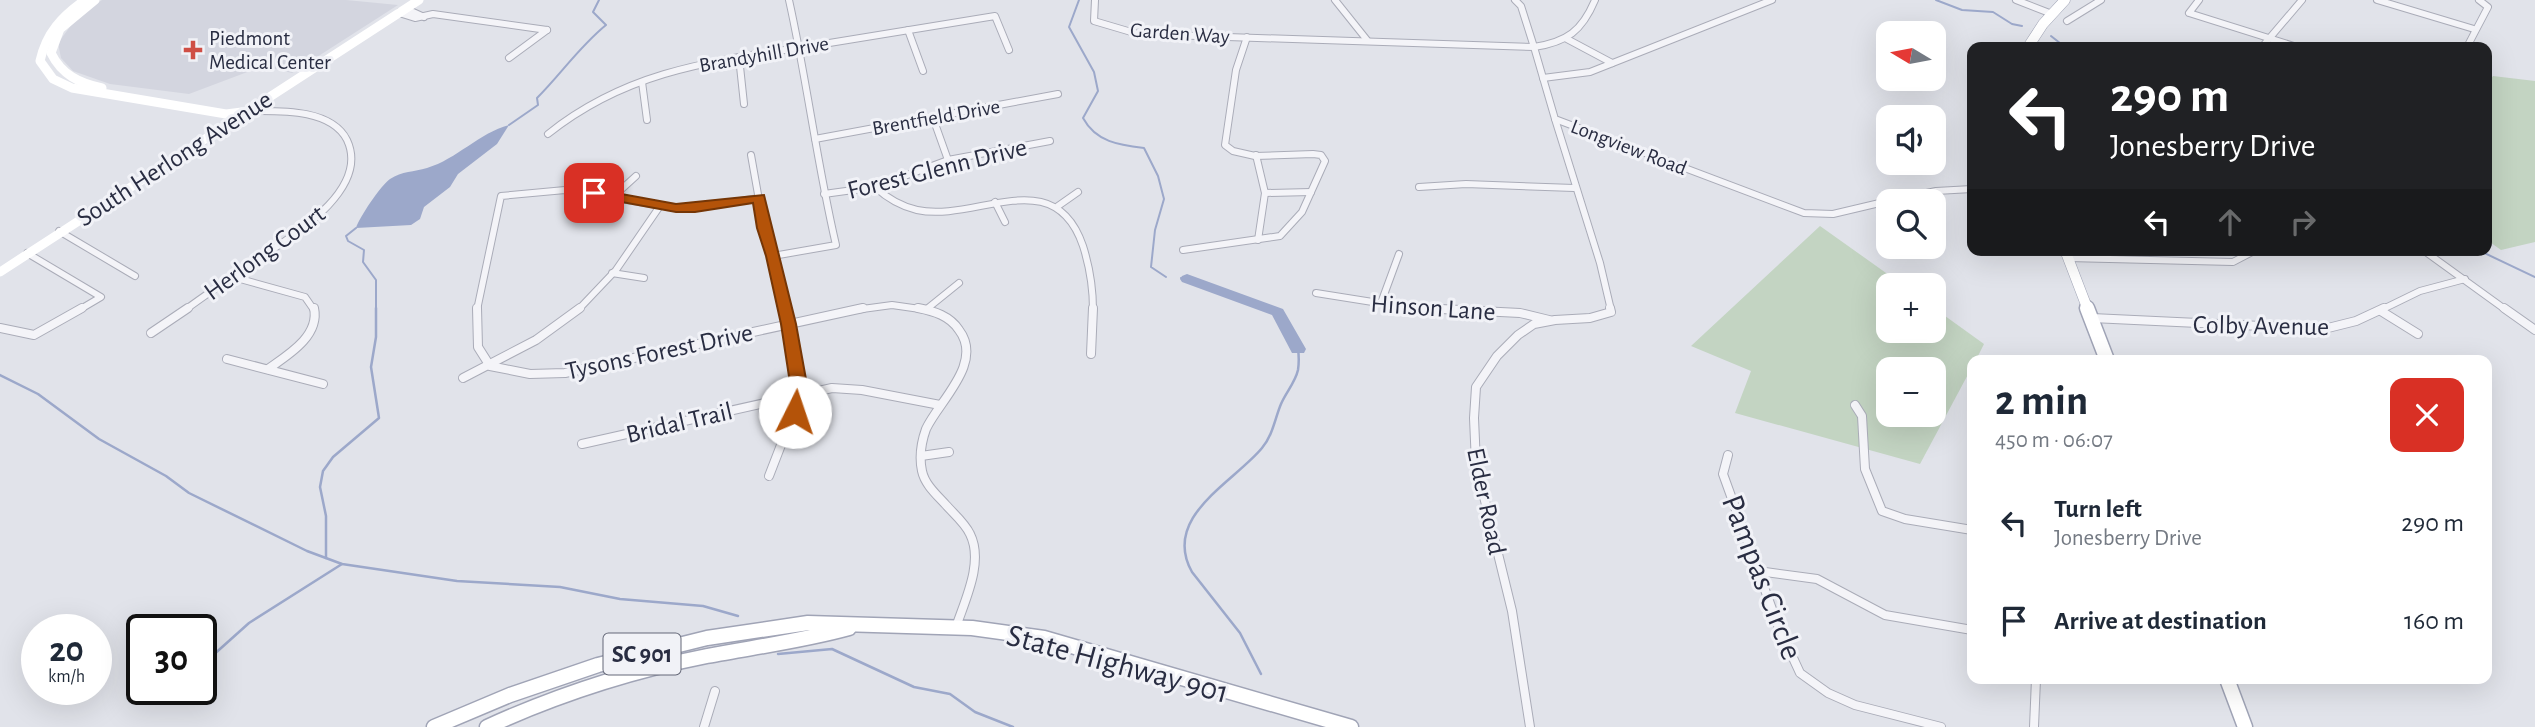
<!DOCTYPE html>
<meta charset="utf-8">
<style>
body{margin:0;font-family:"Alegreya Sans",sans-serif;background:#f6f6f7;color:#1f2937;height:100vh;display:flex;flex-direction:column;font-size:26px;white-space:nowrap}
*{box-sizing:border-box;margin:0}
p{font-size:23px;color:#747a83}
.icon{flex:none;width:38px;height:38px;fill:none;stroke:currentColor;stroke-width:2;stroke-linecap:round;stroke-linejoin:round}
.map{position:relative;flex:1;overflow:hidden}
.side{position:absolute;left:1967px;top:355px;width:525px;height:329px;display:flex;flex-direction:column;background:#fff;border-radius:14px;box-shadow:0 7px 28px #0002}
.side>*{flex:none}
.hud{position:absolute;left:1967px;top:42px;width:525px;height:214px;border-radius:14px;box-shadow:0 7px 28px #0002;background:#202124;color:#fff;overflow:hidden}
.needle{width:46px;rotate:280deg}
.tools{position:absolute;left:1876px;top:21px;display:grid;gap:14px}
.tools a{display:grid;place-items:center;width:70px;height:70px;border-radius:14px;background:#fff;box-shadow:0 7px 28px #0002;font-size:35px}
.speed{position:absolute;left:21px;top:614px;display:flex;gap:14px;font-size:35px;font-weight:700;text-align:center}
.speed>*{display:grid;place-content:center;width:91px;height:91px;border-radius:50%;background:#fff;box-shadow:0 7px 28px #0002;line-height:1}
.speed small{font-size:18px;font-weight:400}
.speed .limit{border:4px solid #111;border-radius:10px;background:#fff;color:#111}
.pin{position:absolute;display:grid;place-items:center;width:60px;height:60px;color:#fff;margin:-30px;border-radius:14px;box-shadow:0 4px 10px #0006}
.me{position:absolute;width:77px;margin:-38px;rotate:4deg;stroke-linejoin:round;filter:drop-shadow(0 0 5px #0008)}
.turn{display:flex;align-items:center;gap:24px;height:147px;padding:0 28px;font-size:32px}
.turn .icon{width:91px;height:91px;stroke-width:2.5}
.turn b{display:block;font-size:49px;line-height:60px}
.lanes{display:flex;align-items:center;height:66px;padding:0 28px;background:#0003;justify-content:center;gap:35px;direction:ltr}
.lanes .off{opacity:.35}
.round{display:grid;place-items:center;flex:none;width:74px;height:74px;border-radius:14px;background:#f6f6f7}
.headline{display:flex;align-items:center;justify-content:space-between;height:119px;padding:0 28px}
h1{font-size:42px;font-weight:700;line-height:52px}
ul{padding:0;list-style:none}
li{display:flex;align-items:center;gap:21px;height:98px;padding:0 28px}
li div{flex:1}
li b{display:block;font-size:26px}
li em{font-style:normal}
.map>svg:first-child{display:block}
.built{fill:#d3d5df}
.green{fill:#c3d4c2;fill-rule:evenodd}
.water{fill:#9ca8ca}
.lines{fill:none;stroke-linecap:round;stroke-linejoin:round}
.stream-far1{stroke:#9ca8ca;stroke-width:2}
.stream{stroke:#9ca8ca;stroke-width:2.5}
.river{fill:#9ca8ca;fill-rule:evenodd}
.street-far1-casing{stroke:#aaacb8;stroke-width:8}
.street-casing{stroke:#aaacb8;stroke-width:10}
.primary-far1-casing{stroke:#a0a4b6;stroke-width:11}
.primary-casing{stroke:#a0a4b6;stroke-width:17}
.street-far1{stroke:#f4f4f8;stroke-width:6}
.street{stroke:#f4f4f8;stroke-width:8}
.secondary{stroke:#fff;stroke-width:9}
.primary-far1{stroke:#fff;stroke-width:10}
.primary{stroke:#fff;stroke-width:14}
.route{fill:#b45309;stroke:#753606;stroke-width:2}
.poi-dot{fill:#cf4e45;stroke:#f1f2f7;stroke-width:2.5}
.labels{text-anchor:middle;stroke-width:6;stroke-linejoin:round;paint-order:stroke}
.far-street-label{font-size:21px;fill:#292d42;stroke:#f1f2f7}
.far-poi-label{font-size:21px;fill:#292d42;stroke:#f1f2f7;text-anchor:start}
.shield{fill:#f1f2f7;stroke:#656878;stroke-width:2}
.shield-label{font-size:24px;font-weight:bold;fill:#292d42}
.street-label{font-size:26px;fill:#292d42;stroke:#f1f2f7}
.near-street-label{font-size:32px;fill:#292d42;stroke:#f1f2f7}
</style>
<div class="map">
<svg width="2535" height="727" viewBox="0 0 2535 727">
<rect width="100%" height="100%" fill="#e1e3ea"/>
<!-- built -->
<polygon class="built" points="102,0 346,0 398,5 292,73 263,66 189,94 110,84 73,71 61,58 58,43 78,16"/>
<!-- green -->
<g class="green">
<polygon points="2493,76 2535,81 2535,242 2501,250 2487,240 2487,84"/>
<path d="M 1820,226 L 1903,285 L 1888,285 L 1888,331 L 1934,331 L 1934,308 L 1984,344 L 1976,360 L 1972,360 L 1972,367 L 1920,464 L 1735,413 L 1751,371 L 1691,346 ZM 1888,369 L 1934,369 L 1934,415 L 1888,415 Z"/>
</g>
<!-- water -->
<path class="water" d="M 509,125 L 497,144 L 458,174 L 450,187 L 424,207 L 420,219 L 411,225 L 356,228 C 359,218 381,185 390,179 C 402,171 414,172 427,168 C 457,159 479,133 509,125 Z"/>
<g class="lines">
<!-- stream-far1 -->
<g class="stream-far1">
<path d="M 1079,0 L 1069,27 L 1094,72 L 1098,91 L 1083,118 C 1096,142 1119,145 1144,148 L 1158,176 L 1164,199 L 1155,230 L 1151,267 L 1166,277"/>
<polyline points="1936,0 1962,10 1993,12 2012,24 2022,26"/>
<polyline points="2051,36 2065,47"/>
<path d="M 509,125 L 538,105 L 537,98 C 561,74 579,47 606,25 L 593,12 L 599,0"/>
<polyline points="356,228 346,236 348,241 364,250 363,262 376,280 376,310"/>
<polyline points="2478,250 2535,277"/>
<polyline points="1181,278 1187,279"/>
</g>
<!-- stream -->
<g class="stream">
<polyline points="0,375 38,394 99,439 166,476 189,493 307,551 342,564 457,581 560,587 620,599 703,606 738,616"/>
<polyline points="326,558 326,516 320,487 323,471 333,457 379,418 371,367 376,337 376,308"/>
<polyline points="778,654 832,649 914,687 950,694 975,712 1013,727"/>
<polyline points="201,666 249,623 342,564"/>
<path d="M 1261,674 L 1240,633 L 1192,572 C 1161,517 1234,482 1262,448 C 1273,435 1275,418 1281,404 C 1286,392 1295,383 1298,370 C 1299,363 1299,356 1298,349"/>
<polyline points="177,696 182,690"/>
</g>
<!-- river -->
<polygon class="river" points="1187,274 1283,309 1306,349 1304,353 1292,353 1272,315 1182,282 1180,279 1182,276"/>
<defs>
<g id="street-far1">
<polyline points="1095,0 1094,21 1138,34 1534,47 1555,119 1804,213 1833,214 1888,201"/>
<polyline points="1335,0 1367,40"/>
<path d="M 1515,0 L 1521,6 L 1534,47 C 1567,42 1582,31 1595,0"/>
<polyline points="2016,0 2052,14"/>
<polyline points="2199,0 2189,13 2297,47"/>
<polyline points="2377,0 2474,29"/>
<polyline points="400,12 413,12 424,17"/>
<polyline points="399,13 415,18 433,14 547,30"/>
<polyline points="2067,21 2101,0"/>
<polyline points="908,30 923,71"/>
<polyline points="1567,39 1612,63"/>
<polyline points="2262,47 2302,0"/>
<polyline points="2467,47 2488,7 2479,0"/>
<polyline points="739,57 744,104"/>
<polyline points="509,58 547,30"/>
<polyline points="1543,78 1590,72 1772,0"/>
<polyline points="642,82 647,120"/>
<polyline points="933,118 948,160"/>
<polyline points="1555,119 1600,263 1611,310"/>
<path d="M 548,134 C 628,70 713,61 811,46 C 873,36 934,26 995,16 L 1009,50"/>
<polyline points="815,139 1058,94"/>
<polyline points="751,155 764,228 786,310"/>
<polyline points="1256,155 1265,193 1258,240"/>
<path d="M 875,187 C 888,199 900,206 917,210 C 976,223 1054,161 1083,246 C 1090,268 1093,287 1093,310"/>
<polyline points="1419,187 1466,184 1574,188"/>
<polyline points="1265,193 1311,192"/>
<polyline points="824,194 875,187 948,160 1050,141"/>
<polyline points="614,196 636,176"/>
<polyline points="1889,201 1936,191 1972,189"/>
<polyline points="995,202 1005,222"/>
<polyline points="1058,206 1078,192"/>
<polyline points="59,231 135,276"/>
<polyline points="1183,250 1280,236 1302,212 1325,161 1321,155 1313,154 1255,156 1233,151 1225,145 1236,70 1247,37"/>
<polyline points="2423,250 2506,310"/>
<polyline points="27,253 101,297 79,310"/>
<path d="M 773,256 L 836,245 C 817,164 807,81 789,0"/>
<polyline points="2068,258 2233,262 2256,250"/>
<polyline points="612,273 644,278"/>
<polyline points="233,277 305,297 314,310"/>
<polyline points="1316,293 1404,307 1454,310"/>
<polyline points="1381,303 1399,254"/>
<polyline points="928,308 959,283"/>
<path d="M 185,310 C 208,293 232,277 255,261 C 289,238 371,191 347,140 C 331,108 278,111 249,111"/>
<polyline points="477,310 501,196 565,190 676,208 695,208 759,198"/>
<polyline points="578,310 616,270 660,206"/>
<polyline points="855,310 892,305 927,310"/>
<polyline points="2381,310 2420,291 2465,279"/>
</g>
<g id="street">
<polyline points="477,308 478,347 490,366 530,374 565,373 863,308"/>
<path d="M 918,308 C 934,311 950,316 959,330 C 984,363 939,401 926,429 C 921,443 919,457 922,471 C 925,485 937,495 946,505 C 954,514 965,523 970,534 C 984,562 965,600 956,627"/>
<polyline points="1421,308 1520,313 1549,320"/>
<polyline points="2504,308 2535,330"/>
<polyline points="2381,311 2418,334"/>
<polyline points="2092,318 2324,329 2356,321 2384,308"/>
<polyline points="0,328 34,335 82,308"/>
<polyline points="151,333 188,308"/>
<polyline points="1091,354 1093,308"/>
<polyline points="227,359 323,384"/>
<path d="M 268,369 C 288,355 320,336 314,308"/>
<polyline points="463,378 536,340 580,308"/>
<polyline points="1855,405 1862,416 1865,469 1882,511 1905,519 1972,530"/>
<polyline points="582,444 832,388 862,390 940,405"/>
<polyline points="1728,455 1723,474 1777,623 1800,673 1828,693 1855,705 1941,727"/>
<polyline points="921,456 949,452"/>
<polyline points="769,476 800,396 785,308"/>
<polyline points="1758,571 1817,579 1885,615 1972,630"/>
<polyline points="704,727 715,691"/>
<polyline points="1530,727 1512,611 1476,464 1474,418 1476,387 1497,356 1518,335 1534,324 1555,320 1590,318 1611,312 1610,308"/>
<polyline points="2034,727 2036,679"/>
</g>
<g id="primary-far1">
<polyline points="2028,47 2043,24 2065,0"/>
<polyline points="2065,250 2088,310"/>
</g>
<g id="primary">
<polyline points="2087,308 2107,360"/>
<polyline points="2227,679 2245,727"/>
<polyline points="434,727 510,695 598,665 707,638 808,623 972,628 1044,638 1351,727"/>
<path d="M 487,727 C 557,695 631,671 707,656 C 754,647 802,641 849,628"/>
</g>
</defs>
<!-- street-far1 casing -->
<use href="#street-far1" class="street-far1-casing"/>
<!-- street casing -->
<use href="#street" class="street-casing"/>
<!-- primary-far1 casing -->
<use href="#primary-far1" class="primary-far1-casing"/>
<!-- primary casing -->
<use href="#primary" class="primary-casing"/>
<!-- street-far1 -->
<use href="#street-far1" class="street-far1"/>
<!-- street -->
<use href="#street" class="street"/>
<!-- secondary -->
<g class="secondary">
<path d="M 85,0 C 62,16 46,33 40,61 L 53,79 L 72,88 L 226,114 L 242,112"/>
<path d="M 95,0 L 60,29 L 51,53 C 62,75 79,83 102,88"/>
<polyline points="0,272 419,0"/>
</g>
<!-- primary-far1 -->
<use href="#primary-far1" class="primary-far1"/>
<!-- primary -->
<use href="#primary" class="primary"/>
</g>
<!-- route -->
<polygon class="route" points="594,189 676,204 764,195 796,324 809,396 801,416 795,417 787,412 792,396 781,324 766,256 757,228 753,203 695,212 676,212 589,196 589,190"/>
<!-- markers -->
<path class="poi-dot" d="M189.5 39.5h7v7h7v7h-7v7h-7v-7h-7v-7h7z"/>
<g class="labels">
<!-- far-street labels -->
<g class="far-street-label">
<text transform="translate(1180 33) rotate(4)" y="7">Garden Way</text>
<text transform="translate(764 54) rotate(-10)" y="7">Brandyhill Drive</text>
<text transform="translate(936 117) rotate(-10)" y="7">Brentfield Drive</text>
<text transform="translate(1629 147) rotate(21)" y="7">Longview Road</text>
</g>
<!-- far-poi labels -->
<g class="far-poi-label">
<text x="209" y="45">Piedmont<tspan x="209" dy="24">Medical Center</tspan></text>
</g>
<!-- shield labels -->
<rect class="shield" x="603.5" y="633.5" width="77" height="41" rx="5"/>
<g class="shield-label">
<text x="642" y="662">SC 901</text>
</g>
<!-- street labels -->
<g class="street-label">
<text transform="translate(174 158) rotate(-33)" y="9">South Herlong Avenue</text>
<text transform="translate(937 168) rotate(-14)" y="9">Forest Glenn Drive</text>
<text transform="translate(264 252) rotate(-36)" y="9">Herlong Court</text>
<text transform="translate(1433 307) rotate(4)" y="9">Hinson Lane</text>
<text transform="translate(2261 325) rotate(1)" y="9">Colby Avenue</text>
<text transform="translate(659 351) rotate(-12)" y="9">Tysons Forest Drive</text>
<text transform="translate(679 422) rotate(-13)" y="9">Bridal Trail</text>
<text transform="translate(1487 501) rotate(78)" y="9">Elder Road</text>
</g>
<!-- near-street labels -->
<g class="near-street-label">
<text transform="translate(1763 577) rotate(69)" y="11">Pampas Circle</text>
<text transform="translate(1118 663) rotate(15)" y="11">State Highway 901</text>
</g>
</g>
</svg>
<div class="tools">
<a><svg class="needle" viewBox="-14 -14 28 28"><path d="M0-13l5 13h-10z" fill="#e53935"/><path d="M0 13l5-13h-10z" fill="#747a83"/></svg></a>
<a><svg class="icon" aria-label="sound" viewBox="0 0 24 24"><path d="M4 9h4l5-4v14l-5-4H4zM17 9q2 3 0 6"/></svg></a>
<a><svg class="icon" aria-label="search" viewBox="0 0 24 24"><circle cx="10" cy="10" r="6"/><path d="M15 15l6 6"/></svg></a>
<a>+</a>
<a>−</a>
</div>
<div class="speed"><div>20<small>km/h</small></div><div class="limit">30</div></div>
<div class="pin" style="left:594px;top:193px;background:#d93025"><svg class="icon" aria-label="arrive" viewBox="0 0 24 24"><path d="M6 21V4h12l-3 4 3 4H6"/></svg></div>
<svg class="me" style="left:795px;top:412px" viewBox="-20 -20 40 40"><circle r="19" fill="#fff"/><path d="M0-13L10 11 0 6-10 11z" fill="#b45309"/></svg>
<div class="hud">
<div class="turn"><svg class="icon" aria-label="left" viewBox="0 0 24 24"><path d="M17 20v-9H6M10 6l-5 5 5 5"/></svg><div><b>290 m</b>Jonesberry Drive</div></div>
<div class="lanes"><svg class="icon" aria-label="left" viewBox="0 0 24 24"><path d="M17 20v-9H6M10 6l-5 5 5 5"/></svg><svg class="icon off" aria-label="ahead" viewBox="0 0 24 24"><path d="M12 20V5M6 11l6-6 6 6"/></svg><svg class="icon off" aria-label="right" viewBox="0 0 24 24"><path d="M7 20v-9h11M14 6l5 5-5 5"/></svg></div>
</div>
<section class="side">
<div class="headline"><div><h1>2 min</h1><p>450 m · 06:07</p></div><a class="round" style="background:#d93025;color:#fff"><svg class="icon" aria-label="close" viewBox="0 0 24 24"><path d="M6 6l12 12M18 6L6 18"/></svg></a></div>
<ul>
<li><svg class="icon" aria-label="left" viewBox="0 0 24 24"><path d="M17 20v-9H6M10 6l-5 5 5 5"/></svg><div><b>Turn left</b><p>Jonesberry Drive</p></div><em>290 m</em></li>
<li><svg class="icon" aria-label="arrive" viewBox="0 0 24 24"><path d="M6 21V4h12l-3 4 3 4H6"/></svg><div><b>Arrive at destination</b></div><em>160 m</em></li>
</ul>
</section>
</div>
